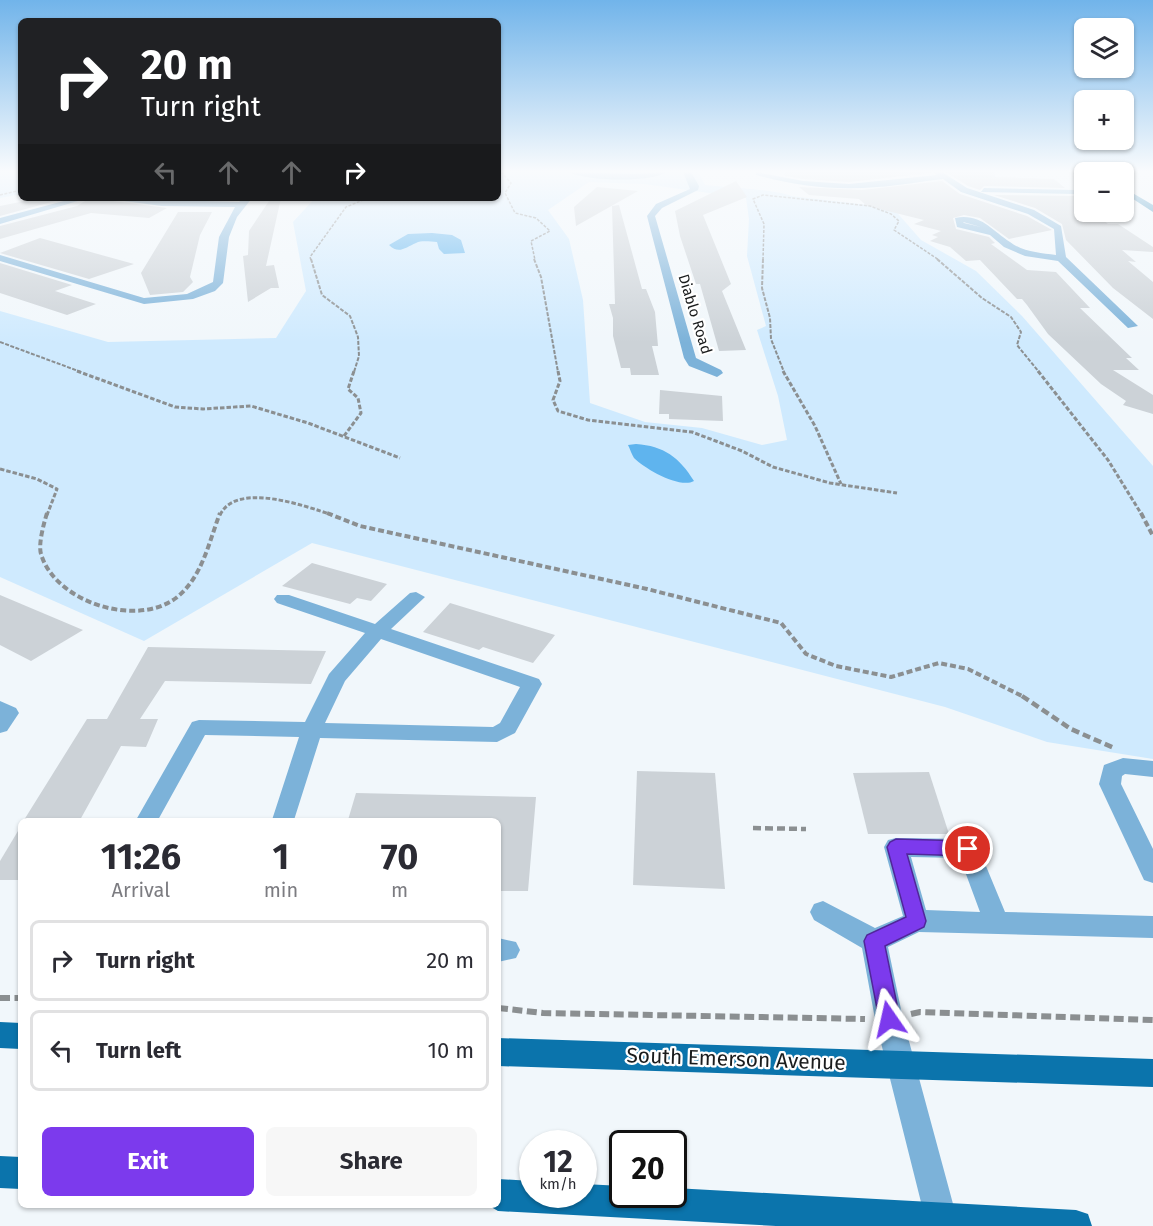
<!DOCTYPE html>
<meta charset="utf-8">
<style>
body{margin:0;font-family:"Fira Sans",sans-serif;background:#f7f7f7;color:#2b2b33;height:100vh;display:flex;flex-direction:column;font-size:22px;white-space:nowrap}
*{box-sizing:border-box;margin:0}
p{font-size:20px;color:#7c7c81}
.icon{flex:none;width:33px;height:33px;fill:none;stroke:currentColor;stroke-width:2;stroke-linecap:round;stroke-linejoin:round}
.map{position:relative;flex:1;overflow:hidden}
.details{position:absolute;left:18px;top:818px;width:483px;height:390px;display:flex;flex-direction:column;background:#fff;border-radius:9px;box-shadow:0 2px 4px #0004}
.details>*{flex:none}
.banner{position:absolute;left:18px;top:18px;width:483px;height:183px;border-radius:9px;box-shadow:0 2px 4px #0004;background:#202124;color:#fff;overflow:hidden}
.buttons{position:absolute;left:1074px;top:18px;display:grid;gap:12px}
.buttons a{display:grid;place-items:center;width:60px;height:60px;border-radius:9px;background:#fff;box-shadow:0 2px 4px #0004;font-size:30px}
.speed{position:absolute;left:519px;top:1130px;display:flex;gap:12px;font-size:30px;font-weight:700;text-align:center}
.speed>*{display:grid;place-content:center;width:78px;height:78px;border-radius:50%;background:#fff;box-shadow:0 2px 4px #0004;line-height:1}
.speed small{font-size:15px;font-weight:400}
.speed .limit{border:3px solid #111;border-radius:9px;background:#fff;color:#111}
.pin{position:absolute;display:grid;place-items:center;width:51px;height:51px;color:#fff;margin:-26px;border:3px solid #fff;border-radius:50%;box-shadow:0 2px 6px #0007}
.me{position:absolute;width:66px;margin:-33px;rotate:349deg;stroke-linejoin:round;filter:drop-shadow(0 0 4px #0008)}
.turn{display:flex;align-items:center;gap:21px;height:126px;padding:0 24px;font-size:27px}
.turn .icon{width:78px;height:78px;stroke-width:2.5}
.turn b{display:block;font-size:42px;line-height:51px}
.lanes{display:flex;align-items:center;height:57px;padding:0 24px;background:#0003;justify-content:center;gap:30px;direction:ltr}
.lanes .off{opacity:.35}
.eta{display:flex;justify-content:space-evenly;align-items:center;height:102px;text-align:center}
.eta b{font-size:36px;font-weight:700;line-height:42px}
.action{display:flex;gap:12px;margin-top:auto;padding:12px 24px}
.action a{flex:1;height:69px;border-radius:9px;background:#7c3aed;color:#fff;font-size:24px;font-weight:700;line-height:69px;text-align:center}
.action a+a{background:#f7f7f7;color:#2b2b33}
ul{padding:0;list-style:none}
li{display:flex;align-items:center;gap:18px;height:81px;margin:0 12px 9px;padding:0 12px;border:3px solid #e1e1e2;border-radius:9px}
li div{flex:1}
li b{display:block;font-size:22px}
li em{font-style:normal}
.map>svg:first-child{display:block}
.green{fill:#cfeafe;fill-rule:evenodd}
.water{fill:#5fb4ee}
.building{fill:#ccd2d7}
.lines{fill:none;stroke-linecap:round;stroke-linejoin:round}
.path-far5{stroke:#8b8f91;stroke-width:1.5;stroke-dasharray:3 1.5;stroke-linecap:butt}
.path-far4{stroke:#8b8f91;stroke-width:2;stroke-dasharray:4 1.5;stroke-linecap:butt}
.path-far3{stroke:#8b8f91;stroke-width:3;stroke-dasharray:4.5 2;stroke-linecap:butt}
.path-far2{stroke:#8b8f91;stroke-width:4;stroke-dasharray:6 3;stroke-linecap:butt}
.path-far1{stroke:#8b8f91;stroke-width:4.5;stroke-dasharray:8 4;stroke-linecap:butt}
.path{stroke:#8b8f91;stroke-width:6;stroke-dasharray:10 4.5;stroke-linecap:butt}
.minor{fill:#7cb2d9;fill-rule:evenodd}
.major{fill:#0b74ac;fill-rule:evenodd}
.route{fill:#7c3aed;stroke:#51269a;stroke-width:1.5}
.labels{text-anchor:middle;stroke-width:4.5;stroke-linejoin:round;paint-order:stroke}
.far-street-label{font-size:15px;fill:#1a1c1d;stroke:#fff}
.near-street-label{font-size:21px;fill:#1a1c1d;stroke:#fff}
</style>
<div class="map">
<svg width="1153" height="1226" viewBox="0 0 1153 1226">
<rect width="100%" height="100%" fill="#f1f7fb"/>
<!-- green -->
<g class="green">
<polygon points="0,172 21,172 21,194 0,198"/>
<path d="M 498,172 L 698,172 L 705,185 C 721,187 783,190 791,196 L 893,208 L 921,240 L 976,271 L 1022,316 L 1153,466 L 1153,759 L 1047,742 L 945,707 L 312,543 L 144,641 L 0,577 L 0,311 L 108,342 L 276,338 L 306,291 L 293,222 L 315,198 L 498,198 ZM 589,182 L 644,184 L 746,198 L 749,219 L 747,256 L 766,326 L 757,330 L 778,396 L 787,440 L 762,445 L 702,428 L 645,422 L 590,403 L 583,300 L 569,239 L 548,210 Z"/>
</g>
<!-- water -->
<g class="water">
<path d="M 432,233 L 452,235 L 461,240 L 465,253 L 444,254 L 439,249 L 437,242 C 431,242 422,240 416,243 C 406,247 399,255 389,245 L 408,234 Z"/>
<path d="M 636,444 C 664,446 679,457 694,481 C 680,489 645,469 634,458 C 632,455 630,449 628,445 Z"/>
</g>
<!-- building -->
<g class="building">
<polygon points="787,172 931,172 931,173 849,182 803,179 786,176 784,173"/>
<polygon points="946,172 994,172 995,177 1054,179 1065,188 984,186 980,190 968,186"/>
<polygon points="736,181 747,197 703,215 731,284 722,291 746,350 719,351 700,284 696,284 680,236 675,211"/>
<polygon points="942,181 960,194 1027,216 1052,230 1009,239 980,218 964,215 953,218 956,229 989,237 995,243 991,244 1027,270 1056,272 1090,308 1080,308 1132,358 1126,358 1139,370 1113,370 1153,395 1153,414 1123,405 1126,401 1101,384 1048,334 1027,305 1022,299 1017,299 980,260 966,261 950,247 930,241 938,237 932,235 941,231 914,224 924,220 867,206 859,199 809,195 799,187 862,190"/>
<polygon points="597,187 638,191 576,226 574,207"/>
<polygon points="994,195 1075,196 1084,204 1084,212 1094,212 1108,224 1118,224 1153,247 1153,252 1122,250 1136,262 1128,261 1153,282 1153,319 1113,288 1066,240 1062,224 1035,208"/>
<polygon points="40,198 55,201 0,216 0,206"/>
<polygon points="90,198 167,208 149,218 91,213 0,239 0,226 77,206"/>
<polygon points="271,198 281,198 266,266 274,265 279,288 271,288 248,302 243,256 248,255 249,231"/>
<polygon points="619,205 642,289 646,289 655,312 658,346 652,346 659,375 631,375 630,368 621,368 613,336 613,318 609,304 615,304 612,206"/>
<polygon points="178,212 212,212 200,235 190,277 193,282 183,292 150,295 141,273"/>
<polygon points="40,238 134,264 89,279 0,253"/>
<polygon points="0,263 72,285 55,291 96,304 67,315 0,293"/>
<polygon points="660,390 722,396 723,421 669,419 669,414 659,414"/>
<polygon points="312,563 387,584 371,601 357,598 350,604 282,586"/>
<polygon points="0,595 83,630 31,661 0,645"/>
<polygon points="450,603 555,635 533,663 483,647 479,650 423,632"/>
<polygon points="148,647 326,651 311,684 165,681 140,719 158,719 146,747 121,746 80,820 24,820 87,719 107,719"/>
<polygon points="637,771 715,773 725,889 633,885"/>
<polygon points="929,772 949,834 868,834 853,773"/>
<polygon points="356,793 536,797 528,891 498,891 498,820 348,820"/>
<polygon points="21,826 21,880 0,880 0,861"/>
</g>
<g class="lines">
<!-- path-far5 -->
<g class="path-far5">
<polyline points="501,172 511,183 505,193 515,213 536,218 550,231 531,241 535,260"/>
<polyline points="1072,172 1084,179"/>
<polyline points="0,195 21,190"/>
<polyline points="311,260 310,257 346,207 368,198"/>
<polyline points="763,260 764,224 753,199 763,195 870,206 891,214 899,221 894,230 939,260"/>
</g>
<!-- path-far4 -->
<g class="path-far4">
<polyline points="311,259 322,295 350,316 358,337 359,356 354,372"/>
<polyline points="534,259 541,277 558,372"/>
<polyline points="763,259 762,288 770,318 771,339 784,372"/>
<polyline points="937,259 982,298 1011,317 1021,332 1017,345 1039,372"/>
<polyline points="0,342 81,372"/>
</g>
<!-- path-far3 -->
<g class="path-far3">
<polyline points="77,371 175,407 203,409 251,406 308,423 400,458"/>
<polyline points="558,371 560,381 553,400 558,411 588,420 692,432 742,451 773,467 830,483 897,493"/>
<polyline points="783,371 815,426 841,484"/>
<polyline points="1038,371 1108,460 1142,515"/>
<polyline points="344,436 361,413 358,398 348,389 354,371"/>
<polyline points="0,469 37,479 57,489 47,515"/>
<path d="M 220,515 C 236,481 306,506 332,515"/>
</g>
<!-- path-far2 -->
<g class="path-far2">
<path d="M 47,513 C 44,523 38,544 41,554 C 55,602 136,628 176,598 C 202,578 209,542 220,513"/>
<polyline points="327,513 360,526 647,589 781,623 806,654 836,666 891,677 939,663 968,669 1024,697"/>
<polyline points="1141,513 1153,536"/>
</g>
<!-- path-far1 -->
<g class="path-far1">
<polyline points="1022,696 1071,729 1114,748"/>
<polyline points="753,828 806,829"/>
</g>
<!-- path -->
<g class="path">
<polyline points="0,998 21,998"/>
<polyline points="498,1008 543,1013 865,1019"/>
<polyline points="911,1014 920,1012 1153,1020"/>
</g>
<!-- minor -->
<g class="minor">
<path d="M 569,172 L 634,174 L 666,172 C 652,183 584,181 569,172 Z"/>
<polygon points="683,172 691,172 699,186 698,190 662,208 655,216 696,358 721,370 723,373 717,377 689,366 684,358 647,216 656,204 690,189"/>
<path d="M 756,172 L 803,181 L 849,184 L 937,175 L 933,172 L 942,172 L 967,188 L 1034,210 L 1061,226 L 1066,257 L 1138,326 L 1128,328 L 1058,261 L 1025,256 L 1004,247 L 990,235 L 957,227 L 955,218 C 981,213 991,230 1010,242 C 1023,252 1040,253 1056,255 L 1054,229 L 1028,214 L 961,192 L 943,179 C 921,181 899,186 877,187 C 836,191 796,186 756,175 ZM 963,222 L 981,227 L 964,223 Z"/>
<polygon points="984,188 1075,190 1079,192 1075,194 981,192"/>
<polygon points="75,198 88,198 0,224 0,218"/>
<polygon points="102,198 239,202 244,198 252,198 237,217 229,237 223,283 215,291 193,299 144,304 0,261 0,255 144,298 187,294 213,282 219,237 235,207 162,206"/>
<path d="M 416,592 L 425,597 L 391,629 L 539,679 L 542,684 L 515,733 L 497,742 L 320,738 L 294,820 L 272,820 L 299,737 L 205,735 L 158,820 L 136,820 L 192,722 L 199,720 L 305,722 L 329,674 L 365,633 L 277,603 L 274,599 L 277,595 L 289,595 L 375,624 L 410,593 ZM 381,639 L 520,687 L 500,723 L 493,727 L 325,723 L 345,681 Z"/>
<polygon points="0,701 16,708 19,713 7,731 0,733"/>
<polygon points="1123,758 1153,761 1153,777 1125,774 1122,776 1121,784 1153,849 1153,883 1144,880 1099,784 1104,765"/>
<path d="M 896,838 L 968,839 L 976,842 L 1005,912 L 1153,916 L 1153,938 L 919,932 L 888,947 L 903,1019 L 959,1226 L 927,1226 L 875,1019 L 862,948 L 814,920 L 810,912 L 814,904 L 823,901 L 875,928 L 903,916 L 884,847 L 888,840 ZM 911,857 L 960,858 L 980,912 L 926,910 Z"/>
<polygon points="498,938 516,942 520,950 516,958 498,962"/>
</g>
<!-- major -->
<g class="major">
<polygon points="1124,188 1153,205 1153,212 1124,193"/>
<polygon points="0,1022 21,1023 21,1049 0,1048"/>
<polygon points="498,1038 1153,1059 1153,1087 498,1066"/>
<polygon points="0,1156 21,1157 21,1189 0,1188"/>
<polygon points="498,1179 532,1181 532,1194 584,1194 584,1184 622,1186 622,1194 674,1194 674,1188 1076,1210 1088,1214 1092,1226 776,1226 498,1211 486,1204 498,1204"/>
</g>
</g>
<!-- sky -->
<linearGradient id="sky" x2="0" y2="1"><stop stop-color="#71b4ea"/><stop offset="0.5" stop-color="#f9fbfd"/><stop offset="1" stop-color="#f9fbfd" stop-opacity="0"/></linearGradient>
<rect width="1153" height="343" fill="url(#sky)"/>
<!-- route -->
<polygon class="route" points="896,839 968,841 974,843 977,849 974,854 968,856 907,854 926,921 924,927 885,946 900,1019 897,1026 889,1029 882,1026 879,1019 864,941 867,935 906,917 887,847 890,842"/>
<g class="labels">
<!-- far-street labels -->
<g class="far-street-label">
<text transform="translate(695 314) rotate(73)" y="5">Diablo Road</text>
</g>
<!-- near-street labels -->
<g class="near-street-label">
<text transform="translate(736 1059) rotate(2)" y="7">South Emerson Avenue</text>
</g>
</g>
</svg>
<div class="buttons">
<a><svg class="icon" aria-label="layers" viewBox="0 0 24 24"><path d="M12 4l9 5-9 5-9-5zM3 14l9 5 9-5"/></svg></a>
<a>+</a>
<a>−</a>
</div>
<div class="speed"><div>12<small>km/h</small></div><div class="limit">20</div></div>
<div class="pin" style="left:968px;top:849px;background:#d93025"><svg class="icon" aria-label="arrive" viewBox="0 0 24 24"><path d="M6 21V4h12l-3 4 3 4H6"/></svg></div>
<svg class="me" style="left:889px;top:1019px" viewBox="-20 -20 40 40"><path d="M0-17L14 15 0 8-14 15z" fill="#7c3aed" stroke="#fff" stroke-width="4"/></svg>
<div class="banner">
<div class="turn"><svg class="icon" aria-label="right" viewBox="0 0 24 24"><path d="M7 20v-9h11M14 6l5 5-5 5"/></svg><div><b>20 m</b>Turn right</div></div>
<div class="lanes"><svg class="icon off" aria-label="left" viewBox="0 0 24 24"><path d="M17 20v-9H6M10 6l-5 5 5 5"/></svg><svg class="icon off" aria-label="ahead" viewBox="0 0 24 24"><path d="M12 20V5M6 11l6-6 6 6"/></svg><svg class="icon off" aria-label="ahead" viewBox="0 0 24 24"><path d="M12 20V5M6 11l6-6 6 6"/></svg><svg class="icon" aria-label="right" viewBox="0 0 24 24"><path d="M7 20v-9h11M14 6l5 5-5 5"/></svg></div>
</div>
<section class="details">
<div class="eta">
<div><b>11:26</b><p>Arrival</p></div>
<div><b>1</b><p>min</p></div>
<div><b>70</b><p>m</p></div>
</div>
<ul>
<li><svg class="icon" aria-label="right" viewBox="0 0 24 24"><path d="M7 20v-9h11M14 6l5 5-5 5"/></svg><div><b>Turn right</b></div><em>20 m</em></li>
<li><svg class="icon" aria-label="left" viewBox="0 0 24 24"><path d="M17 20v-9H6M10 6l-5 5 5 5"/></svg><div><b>Turn left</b></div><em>10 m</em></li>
</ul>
<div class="action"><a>Exit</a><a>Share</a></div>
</section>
</div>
